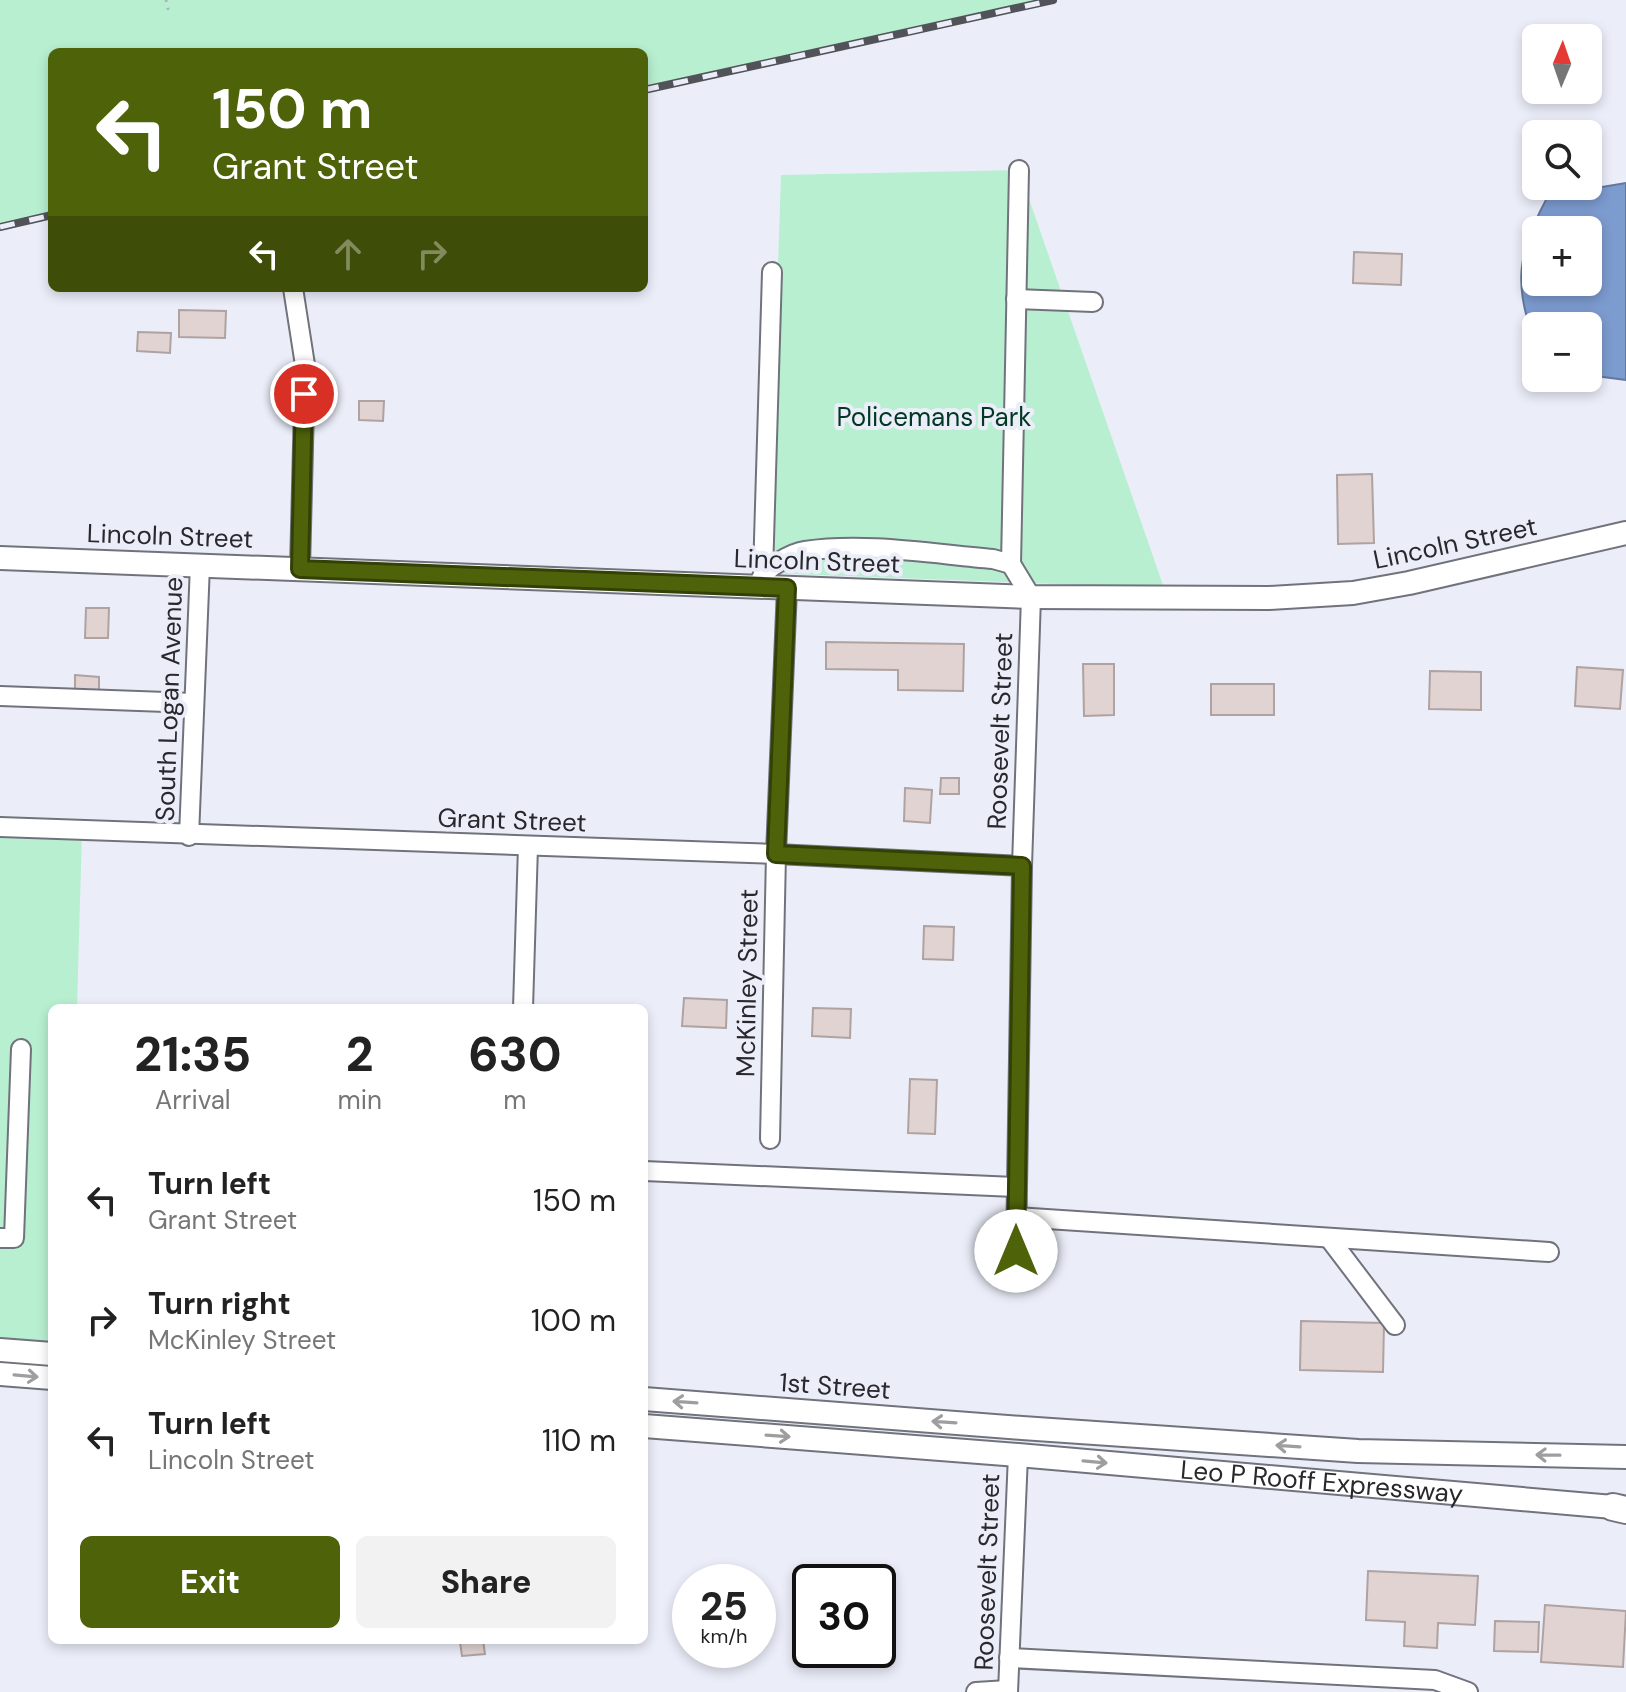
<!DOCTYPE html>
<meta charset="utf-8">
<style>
body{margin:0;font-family:"DM Sans",sans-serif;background:#f2f2f2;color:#222;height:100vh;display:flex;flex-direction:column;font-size:30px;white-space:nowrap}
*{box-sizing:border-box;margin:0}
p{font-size:26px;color:#767676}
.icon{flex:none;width:44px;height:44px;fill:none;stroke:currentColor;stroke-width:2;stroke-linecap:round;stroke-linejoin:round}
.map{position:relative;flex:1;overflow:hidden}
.side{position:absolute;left:48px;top:1004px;width:600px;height:640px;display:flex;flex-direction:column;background:#fff;border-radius:12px;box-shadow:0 4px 12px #0003}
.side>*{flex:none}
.top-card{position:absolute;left:48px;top:48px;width:600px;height:244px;border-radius:12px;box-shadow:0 4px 12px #0003;background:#4e620a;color:#fff;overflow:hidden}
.needle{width:52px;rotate:2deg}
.tools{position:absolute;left:1522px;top:24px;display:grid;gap:16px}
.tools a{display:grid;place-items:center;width:80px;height:80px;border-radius:12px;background:#fff;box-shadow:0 4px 12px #0003;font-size:40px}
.speed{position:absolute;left:672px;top:1564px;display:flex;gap:16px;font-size:40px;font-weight:700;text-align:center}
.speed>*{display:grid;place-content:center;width:104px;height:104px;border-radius:50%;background:#fff;box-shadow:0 4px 12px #0003;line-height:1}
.speed small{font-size:20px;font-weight:400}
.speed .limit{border:4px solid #111;border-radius:12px;background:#fff;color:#111}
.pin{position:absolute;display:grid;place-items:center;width:68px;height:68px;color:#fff;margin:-34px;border:4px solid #fff;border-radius:50%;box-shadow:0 2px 8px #0007}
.me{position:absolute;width:88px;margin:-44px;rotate:0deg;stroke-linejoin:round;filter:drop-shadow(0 0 6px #0008)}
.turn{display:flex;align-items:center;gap:28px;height:168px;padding:0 32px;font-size:36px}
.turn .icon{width:104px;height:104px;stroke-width:2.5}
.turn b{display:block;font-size:56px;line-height:68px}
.lanes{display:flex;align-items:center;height:76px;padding:0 32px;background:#0003;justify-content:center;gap:40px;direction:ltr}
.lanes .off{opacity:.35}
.eta{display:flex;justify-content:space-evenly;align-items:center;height:136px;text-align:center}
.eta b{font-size:48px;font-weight:800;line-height:56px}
.cta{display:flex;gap:16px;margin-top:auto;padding:16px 32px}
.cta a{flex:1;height:92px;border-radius:12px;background:#4e620a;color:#fff;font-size:32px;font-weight:800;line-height:92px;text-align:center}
.cta a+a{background:#f2f2f2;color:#222}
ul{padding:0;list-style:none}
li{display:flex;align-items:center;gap:24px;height:120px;padding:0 32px}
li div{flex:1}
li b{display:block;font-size:30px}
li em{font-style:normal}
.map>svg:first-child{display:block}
.green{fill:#b8efd1}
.water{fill:#7c9bcf;stroke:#63789e;stroke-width:2;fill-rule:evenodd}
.building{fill:#e1d3d2;stroke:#afa2a0;stroke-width:2}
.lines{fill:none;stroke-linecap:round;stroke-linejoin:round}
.minor-casing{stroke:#70737c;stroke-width:22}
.major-casing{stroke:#70737c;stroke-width:26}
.highway-casing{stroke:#70737c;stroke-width:30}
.path{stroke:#afb1ba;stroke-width:3;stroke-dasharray:2 6;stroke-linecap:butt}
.minor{stroke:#fff;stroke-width:18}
.major{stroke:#fff;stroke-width:22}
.highway{stroke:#fff;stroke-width:26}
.rail-casing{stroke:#525359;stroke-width:8}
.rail{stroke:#ebeef9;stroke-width:5;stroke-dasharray:15;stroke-linecap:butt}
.oneway{stroke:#9e9ea0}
.route-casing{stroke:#334006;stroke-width:20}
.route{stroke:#4e620a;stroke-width:14}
.labels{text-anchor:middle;stroke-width:8;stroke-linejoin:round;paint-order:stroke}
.park-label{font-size:26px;fill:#003822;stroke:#ebeef9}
.street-label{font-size:26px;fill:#28282d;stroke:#ebeef9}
</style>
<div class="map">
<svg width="1626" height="1692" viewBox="0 0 1626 1692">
<rect width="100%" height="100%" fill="#ebeef9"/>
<!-- green -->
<g class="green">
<polygon points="0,0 1057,0 644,89 644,52 52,52 52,217 0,228"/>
<polygon points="1019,170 1164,588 768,573 781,175"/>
<polygon points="0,828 82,831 77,1008 52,1008 52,1354 0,1349"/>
</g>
<!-- water -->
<path class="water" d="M 1626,183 L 1626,380 L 1588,375 L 1588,326 L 1536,326 L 1536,344 C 1512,285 1518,251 1548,196 ZM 1536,230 L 1588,230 L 1588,282 L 1536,282 Z"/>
<!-- building -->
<g class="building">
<polygon points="1354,252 1402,254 1401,285 1353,283"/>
<polygon points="179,310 226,311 225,338 179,337"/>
<polygon points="138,332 171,333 170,353 137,351"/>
<polygon points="359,401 384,401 383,421 359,420"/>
<polygon points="1372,474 1374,543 1338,544 1337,475"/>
<polygon points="86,608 109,608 108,638 85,638"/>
<polygon points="826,642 964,644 963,691 898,690 898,670 826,669"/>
<polygon points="1083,664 1114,664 1114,715 1084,716"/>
<polygon points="1577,667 1623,670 1620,709 1575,706"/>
<polygon points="1430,671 1481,672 1481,710 1429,709"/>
<polygon points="75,675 99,677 99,695 75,693"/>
<rect x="1211" y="684" width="63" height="31"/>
<polygon points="941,778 959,778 959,794 940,794"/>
<polygon points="905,788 932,790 930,823 904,821"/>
<polygon points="924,926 954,927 953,960 923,959"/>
<polygon points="684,998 727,1000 726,1028 682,1026"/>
<polygon points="813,1008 851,1009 850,1038 812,1036"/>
<polygon points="910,1079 937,1080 935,1134 908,1133"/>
<polygon points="1301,1321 1384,1323 1383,1372 1300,1370"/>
<polygon points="1368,1571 1478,1576 1475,1625 1438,1623 1437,1648 1404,1646 1405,1622 1366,1620"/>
<polygon points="1545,1605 1626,1611 1623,1667 1541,1662"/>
<polygon points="1495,1621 1539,1622 1538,1652 1494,1651"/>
<polygon points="483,1640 485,1654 462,1656 460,1642"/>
</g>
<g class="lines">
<defs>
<g id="minor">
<polyline points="293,288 305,365 300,569"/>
<polyline points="1016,299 1093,302"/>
<polyline points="763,573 772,272"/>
<path d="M 760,581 C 765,568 791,553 805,551 C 864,542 933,554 993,559 L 1011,564"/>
<polyline points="0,696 194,703"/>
<polyline points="0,827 776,854 1022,866"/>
<polyline points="189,836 200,565"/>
<polyline points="523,1008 528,846"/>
<polyline points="770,1139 776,854 787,588"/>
<polyline points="644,1171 1015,1187"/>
<polyline points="1016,1217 1549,1252"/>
<polyline points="0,1238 14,1238 21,1049"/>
<polyline points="1329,1238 1395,1325"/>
<polyline points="1016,1251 1022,866 1031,597 1011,564 1019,170"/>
<polyline points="1009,1658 1435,1680 1468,1692"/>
<polyline points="976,1692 1008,1690"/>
<polyline points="1008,1692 1018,1455"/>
</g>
<g id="major">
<polyline points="0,558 1031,597 1269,598 1353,593 1409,583 1626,533"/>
<polyline points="0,1350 52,1354"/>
<polyline points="0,1374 52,1378"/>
<polyline points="644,1399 1022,1428 1358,1451 1626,1457"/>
<path id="s1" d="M 644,1426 L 1018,1455 L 1613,1507"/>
</g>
<polyline id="highway" points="1613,1507 1626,1510"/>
</defs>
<!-- minor casing -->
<use href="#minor" class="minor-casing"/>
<!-- major casing -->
<use href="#major" class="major-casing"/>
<!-- highway casing -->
<use href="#highway" class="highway-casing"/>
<!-- path -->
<polyline class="path" points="166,0 169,13"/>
<!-- minor -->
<use href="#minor" class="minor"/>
<!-- major -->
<use href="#major" class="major"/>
<!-- highway -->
<use href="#highway" class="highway"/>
<defs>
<g id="rail">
<polyline points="644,90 1053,0"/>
<polyline points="0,227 52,215"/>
</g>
</defs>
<!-- rail casing -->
<use href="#rail" class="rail-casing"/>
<!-- rail -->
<use href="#rail" class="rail"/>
</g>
<!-- one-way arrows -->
<defs><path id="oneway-shaft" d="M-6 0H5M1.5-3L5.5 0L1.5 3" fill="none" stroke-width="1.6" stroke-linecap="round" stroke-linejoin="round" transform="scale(2)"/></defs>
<g class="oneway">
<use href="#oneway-shaft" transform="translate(26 1376) rotate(5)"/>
<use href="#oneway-shaft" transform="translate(685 1402) rotate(-176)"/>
<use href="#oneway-shaft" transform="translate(944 1422) rotate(-176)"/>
<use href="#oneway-shaft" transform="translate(778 1436) rotate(4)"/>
<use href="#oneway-shaft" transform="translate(1288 1446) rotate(-176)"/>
<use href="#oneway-shaft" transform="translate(1548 1455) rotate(-179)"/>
<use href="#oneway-shaft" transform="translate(1095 1462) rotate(5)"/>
</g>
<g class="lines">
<defs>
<polyline id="route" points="304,394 300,569 787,588 776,854 1022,866 1016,1251"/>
</defs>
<!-- route casing -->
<use href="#route" class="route-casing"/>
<!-- route -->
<use href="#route" class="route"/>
</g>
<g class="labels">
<!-- park labels -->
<g class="park-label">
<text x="934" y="426">Policemans Park</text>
</g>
<!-- street labels -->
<g class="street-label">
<text transform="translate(170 536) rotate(2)" y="9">Lincoln Street</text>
<text transform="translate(1455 543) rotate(-12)" y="9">Lincoln Street</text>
<text transform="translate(817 561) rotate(2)" y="9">Lincoln Street</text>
<text transform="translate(169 699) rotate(-88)" y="9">South Logan Avenue</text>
<text transform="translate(1000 731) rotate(-88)" y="9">Roosevelt Street</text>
<text transform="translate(512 820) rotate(2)" y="9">Grant Street</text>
<text transform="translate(747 983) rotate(-89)" y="9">McKinley Street</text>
<text transform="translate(835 1386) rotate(4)" y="9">1st Street</text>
<text dy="9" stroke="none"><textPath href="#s1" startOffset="680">Leo P Rooff Expressway</textPath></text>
<text transform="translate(987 1572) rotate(-88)" y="9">Roosevelt Street</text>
</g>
</g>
</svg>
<div class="tools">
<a><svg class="needle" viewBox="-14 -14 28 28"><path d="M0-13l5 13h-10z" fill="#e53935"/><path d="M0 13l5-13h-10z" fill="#767676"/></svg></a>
<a><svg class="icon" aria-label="search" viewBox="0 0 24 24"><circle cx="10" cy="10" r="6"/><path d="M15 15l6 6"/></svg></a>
<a>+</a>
<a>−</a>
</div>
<div class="speed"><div>25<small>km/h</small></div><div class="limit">30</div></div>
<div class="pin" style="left:304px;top:394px;background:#d93025"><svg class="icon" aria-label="arrive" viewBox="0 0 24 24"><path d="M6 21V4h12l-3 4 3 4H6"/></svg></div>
<svg class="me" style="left:1016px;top:1251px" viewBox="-20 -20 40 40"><circle r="19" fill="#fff"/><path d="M0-13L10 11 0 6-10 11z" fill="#4e620a"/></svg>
<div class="top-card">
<div class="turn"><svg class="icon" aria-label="left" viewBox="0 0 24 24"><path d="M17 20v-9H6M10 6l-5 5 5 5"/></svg><div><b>150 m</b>Grant Street</div></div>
<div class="lanes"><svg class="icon" aria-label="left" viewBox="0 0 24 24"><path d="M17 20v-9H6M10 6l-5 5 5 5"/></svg><svg class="icon off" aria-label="ahead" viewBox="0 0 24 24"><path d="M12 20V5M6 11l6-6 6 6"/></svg><svg class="icon off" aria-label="right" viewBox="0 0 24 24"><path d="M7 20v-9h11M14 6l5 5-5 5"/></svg></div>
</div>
<section class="side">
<div class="eta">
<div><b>21:35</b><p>Arrival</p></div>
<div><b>2</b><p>min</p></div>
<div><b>630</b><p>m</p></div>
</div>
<ul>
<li><svg class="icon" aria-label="left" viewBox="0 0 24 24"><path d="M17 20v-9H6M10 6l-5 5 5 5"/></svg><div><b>Turn left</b><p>Grant Street</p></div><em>150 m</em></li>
<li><svg class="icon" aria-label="right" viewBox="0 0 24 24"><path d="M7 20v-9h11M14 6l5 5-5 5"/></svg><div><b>Turn right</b><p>McKinley Street</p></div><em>100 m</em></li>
<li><svg class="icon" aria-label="left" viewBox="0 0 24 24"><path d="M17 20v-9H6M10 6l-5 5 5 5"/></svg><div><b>Turn left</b><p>Lincoln Street</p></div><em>110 m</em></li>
</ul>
<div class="cta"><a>Exit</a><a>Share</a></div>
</section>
</div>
